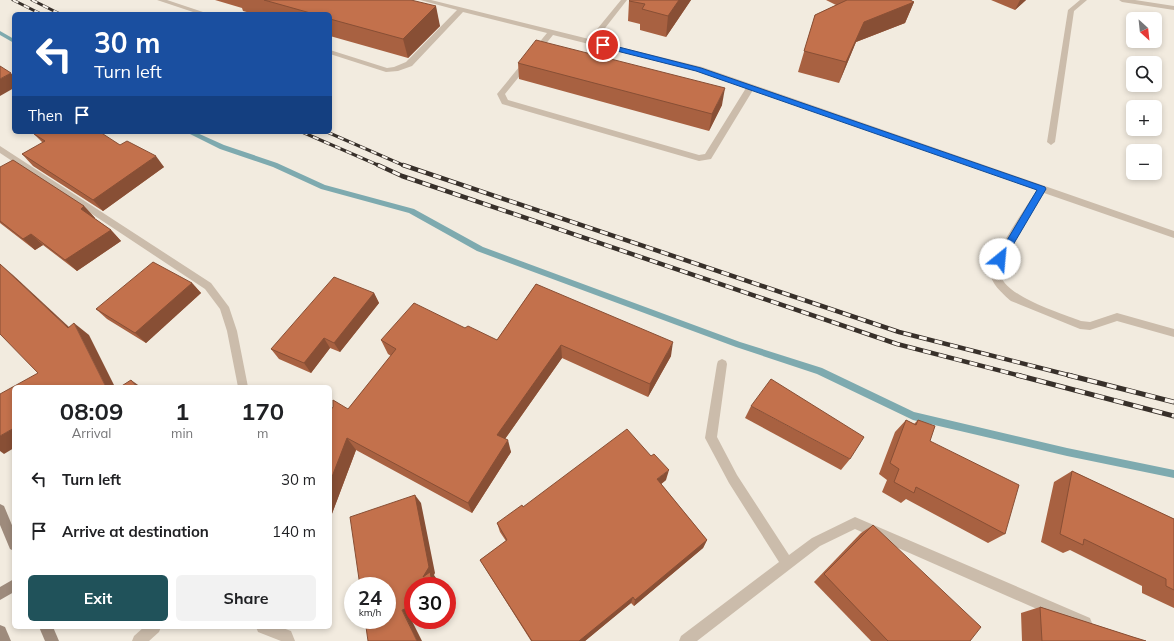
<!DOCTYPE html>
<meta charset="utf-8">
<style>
body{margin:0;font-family:Mulish,sans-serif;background:#f2f2f2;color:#202124;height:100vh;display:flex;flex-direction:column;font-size:15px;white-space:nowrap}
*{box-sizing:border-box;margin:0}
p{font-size:13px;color:#757577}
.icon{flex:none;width:22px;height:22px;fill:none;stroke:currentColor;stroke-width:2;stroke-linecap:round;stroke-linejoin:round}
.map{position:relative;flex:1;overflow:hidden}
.sheet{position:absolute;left:12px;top:385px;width:320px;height:244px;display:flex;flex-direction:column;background:#fff;border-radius:6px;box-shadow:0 2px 6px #0003}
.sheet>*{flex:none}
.guide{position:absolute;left:12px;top:12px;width:320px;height:122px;border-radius:6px;box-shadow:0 2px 6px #0003;background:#1a4fa0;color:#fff;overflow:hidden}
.needle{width:26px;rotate:153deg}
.controls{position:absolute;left:1126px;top:12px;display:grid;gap:8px}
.controls a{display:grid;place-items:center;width:36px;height:36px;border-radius:6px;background:#fff;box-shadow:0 2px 6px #0003;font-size:20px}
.speed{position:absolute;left:344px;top:577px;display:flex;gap:8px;font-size:20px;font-weight:700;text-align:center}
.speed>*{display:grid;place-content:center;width:52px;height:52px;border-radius:50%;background:#fff;box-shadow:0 2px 6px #0003;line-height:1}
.speed small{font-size:10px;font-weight:400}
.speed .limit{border:6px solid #d22;background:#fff;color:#111}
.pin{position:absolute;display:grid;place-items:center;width:34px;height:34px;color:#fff;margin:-17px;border:2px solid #fff;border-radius:50%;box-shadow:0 1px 4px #0007}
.me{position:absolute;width:44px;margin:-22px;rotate:28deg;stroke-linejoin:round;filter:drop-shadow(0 0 3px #0008)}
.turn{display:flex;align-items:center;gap:14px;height:84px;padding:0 16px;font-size:18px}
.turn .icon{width:52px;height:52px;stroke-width:2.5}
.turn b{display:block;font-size:28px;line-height:34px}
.then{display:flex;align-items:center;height:38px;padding:0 16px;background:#0003;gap:8px;font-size:15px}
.eta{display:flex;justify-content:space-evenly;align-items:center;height:68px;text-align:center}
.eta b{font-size:24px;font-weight:700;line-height:28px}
.cta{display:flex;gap:8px;margin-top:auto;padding:8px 16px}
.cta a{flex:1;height:46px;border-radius:6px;background:#20525a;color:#fff;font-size:16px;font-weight:700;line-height:46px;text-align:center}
.cta a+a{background:#f2f2f2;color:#202124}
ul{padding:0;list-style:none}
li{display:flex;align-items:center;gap:12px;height:52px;padding:0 16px}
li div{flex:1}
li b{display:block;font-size:15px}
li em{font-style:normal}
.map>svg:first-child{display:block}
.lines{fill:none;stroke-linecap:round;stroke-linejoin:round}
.stream{fill:#7eaaaf;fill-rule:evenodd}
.lane{fill:#cbbcab;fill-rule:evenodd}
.street{fill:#cbbcab;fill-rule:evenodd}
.secondary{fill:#9e8b7c;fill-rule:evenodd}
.rail-far2-casing{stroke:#38302a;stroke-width:3}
.rail-far1-casing{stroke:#38302a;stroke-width:4.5}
.rail-casing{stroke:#38302a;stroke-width:5}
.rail-far2{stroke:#faf4ec;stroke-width:2;stroke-dasharray:6;stroke-linecap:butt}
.rail-far1{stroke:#faf4ec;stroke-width:3;stroke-dasharray:8;stroke-linecap:butt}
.rail{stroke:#faf4ec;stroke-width:3.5;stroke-dasharray:10;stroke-linecap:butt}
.wall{fill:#a86141}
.shaded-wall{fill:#884f35}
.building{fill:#c3714c;stroke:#884f35}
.route{fill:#1a73e8;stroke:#114b97}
</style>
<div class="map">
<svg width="1174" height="641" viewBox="0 0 1174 641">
<rect width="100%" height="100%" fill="#f2ebdf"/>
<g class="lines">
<!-- stream -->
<g class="stream">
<polygon points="0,31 14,39 14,43 0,35"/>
<polygon points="186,132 195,132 224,145 277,163 325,185 414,209 483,247 740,342 822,368 914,412 1067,448 1174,470 1174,478 1067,456 913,420 817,374 736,347 477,251 409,213 321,189 273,167 220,149"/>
</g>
<!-- lane -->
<g class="lane">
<polygon points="1080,0 1087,0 1074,11 1055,142 1051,145 1047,142 1068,10"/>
<polygon points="1119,0 1135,0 1174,6 1174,10 1122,2"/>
<polygon points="256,627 280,627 291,631 295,641 281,641 258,632"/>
</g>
<!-- street -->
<g class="street">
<polygon points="157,0 167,0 209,14 199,14"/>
<path d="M 420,0 L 431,0 L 589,39 L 621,0 L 627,0 L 595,41 L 702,67 L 1174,231 L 1174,238 L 1044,193 C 1031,214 1016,236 1005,258 C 1004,262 1001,266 1000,269 C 996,294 1063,314 1081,321 L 1090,322 L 1117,313 L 1174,329 L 1174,337 L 1117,321 L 1090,330 L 1080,329 L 1011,301 C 1003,294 990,283 990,271 C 991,258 1028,204 1037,190 L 753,90 L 711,159 L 699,161 L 502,104 L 497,94 L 547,33 L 463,12 L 412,66 L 398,71 L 386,72 L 330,54 L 330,50 L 387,68 L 394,67 L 406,62 L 457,10 ZM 553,35 L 696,71 L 746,88 L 705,154 L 699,155 L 508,100 L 505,94 Z"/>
<polygon points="0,146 211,283 229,307 237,331 248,387 238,387 227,331 220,309 205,289 0,153"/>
<polygon points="722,359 726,361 727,364 717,437 737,475 789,555 812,538 855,517 1090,618 1092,623 1090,628 1085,630 1080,628 855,529 820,546 697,641 679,641 681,636 779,562 729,483 705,438 717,364 718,361"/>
<polygon points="144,627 161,627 159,632 149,641 132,641 134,636"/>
</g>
<!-- secondary -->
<g class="secondary">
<polygon points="0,504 4,506 14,530 14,551 10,549 0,525"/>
<polygon points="14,579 14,592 0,600 0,587"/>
<polygon points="0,625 5,627 11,641 0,641"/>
<polygon points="39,627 53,627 59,641 45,641"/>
</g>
<defs>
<g id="rail-far2">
<polyline points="13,0 41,14"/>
<polyline points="32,0 60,14"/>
<polyline points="302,132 380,166"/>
<polyline points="327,132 405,166"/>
</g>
<g id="rail-far1">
<polyline points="378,165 402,176 897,344 1021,376"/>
<polyline points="403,165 899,332 1072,376"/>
</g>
<g id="rail">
<polyline points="1017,375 1174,416"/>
<polyline points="1068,375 1174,402"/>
</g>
</defs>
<!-- rail-far2 casing -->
<use href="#rail-far2" class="rail-far2-casing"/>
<!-- rail-far1 casing -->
<use href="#rail-far1" class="rail-far1-casing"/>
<!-- rail casing -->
<use href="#rail" class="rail-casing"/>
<!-- rail-far2 -->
<use href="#rail-far2" class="rail-far2"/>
<!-- rail-far1 -->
<use href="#rail-far1" class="rail-far1"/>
<!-- rail -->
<use href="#rail" class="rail"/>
</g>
<!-- wall -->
<g class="wall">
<polygon points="215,0 411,0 440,26 408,58 330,36 330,14 254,14 243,11 242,8"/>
<polygon points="691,0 666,37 640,30 640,24 628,21 629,1"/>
<polygon points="826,0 910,0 914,2 905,23 856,42 839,83 798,72 815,15 836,5"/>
<polygon points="991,0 1026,0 1015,10"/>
<polygon points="518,63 722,105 709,131 519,79"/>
<polygon points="34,134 120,145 164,167 103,211 33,166 22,154 43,143"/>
<polygon points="0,167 84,206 95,218 94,218 111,230 121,241 77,271 43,245 35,250 0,223"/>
<polygon points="192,283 201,293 146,343 107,319 96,309"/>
<polygon points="536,284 671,356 648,397 562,358 505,439 511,452 472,513 356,450 330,519 330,411 348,409 391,356 388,354 381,340 465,328 497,340"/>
<polygon points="374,293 379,303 340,352 330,348 311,373 279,359 271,349"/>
<polygon points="751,406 850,459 841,470 745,418"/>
<polygon points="906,420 914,424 918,420 930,441 1005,534 988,543 906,499 901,503 882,492 887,480 879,474 895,432"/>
<polygon points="1072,471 1174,519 1174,608 1142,593 1142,586 1070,550 1063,553 1041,542 1054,482"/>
<polygon points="666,480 661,484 707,540 703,548 634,606 631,603 585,641 531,641 480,560 506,541 500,532 497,523"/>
<polygon points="873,525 970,641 871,641 814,582 861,533"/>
<polygon points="1040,607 1133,637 1146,641 1022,641 1021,613"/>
</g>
<!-- shaded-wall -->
<g class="shaded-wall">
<polygon points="679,0 691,0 666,37 668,16"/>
<polygon points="1020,0 1026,0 1015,10"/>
<polygon points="914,2 905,23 856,42 839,83 846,62 864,22"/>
<polygon points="436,6 440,26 408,58 403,39"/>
<polygon points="11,73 14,77 14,88 0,96 0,79"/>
<polygon points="725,88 722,105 709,131 712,114"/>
<polygon points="156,156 164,167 103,211 93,200"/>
<polygon points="84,206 95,218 91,220 81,209"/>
<polygon points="111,230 121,241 77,271 65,260"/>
<polygon points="31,234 43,245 35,250 23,239"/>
<polygon points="0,264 13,275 83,340 68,328"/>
<polygon points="192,283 201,293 146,343 135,333"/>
<polygon points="374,293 379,303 340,352 334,343"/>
<polygon points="74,323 89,335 115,387 106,387"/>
<polygon points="324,338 330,348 311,373 304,363"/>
<polygon points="673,342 671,356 648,397 650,384"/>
<polygon points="561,345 562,358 500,446 497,435"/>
<polygon points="131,380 141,387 137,387"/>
<polygon points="14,428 14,448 4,454 0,451 0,436"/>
<polygon points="347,438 356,450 330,519 330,482"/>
<polygon points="508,440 511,452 472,513 468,503"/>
<polygon points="669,470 666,480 655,489 657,479"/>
<polygon points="415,495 421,503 435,573 434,575 436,578 438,586 433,586 423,577"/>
<polygon points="707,540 703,548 634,606 635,600"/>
<polygon points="633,597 631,603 585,641 579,641"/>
<polygon points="413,606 413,614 409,615 422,641 417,641 402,610"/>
</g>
<!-- building -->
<g class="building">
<polygon points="264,0 411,0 436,6 403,39 330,19 330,14 314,14"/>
<polygon points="630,0 679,0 668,16 642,9 645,4 629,1"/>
<polygon points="847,0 910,0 914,2 864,22 846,62 804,51 815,15"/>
<polygon points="536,40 725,88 712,114 518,63"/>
<polygon points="0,66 11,73 0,79"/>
<polygon points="37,132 100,132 120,145 127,141 156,156 93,200 22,154 45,141 34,134"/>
<polygon points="13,160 84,206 81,209 111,230 65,260 31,234 23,239 0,221 0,167"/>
<polygon points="153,262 192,283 135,333 96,309"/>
<polygon points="0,264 68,328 74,323 106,387 14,387 14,428 0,436 0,394 38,373 0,334"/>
<polygon points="334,277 374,293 334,343 324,338 304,363 271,349"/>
<polygon points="536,284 673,342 650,384 561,345 497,435 508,440 468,503 347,438 330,482 330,411 333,407 333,400 348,409 396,349 381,340 414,303 465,328 468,326 497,340"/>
<polygon points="771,379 864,437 850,459 751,406"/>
<polygon points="131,380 137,387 120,387"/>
<polygon points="906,420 916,425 918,420 935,426 930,441 1019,485 1005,534 916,487 914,493 894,482 899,469 890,463"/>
<polygon points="627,429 651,456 654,454 669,470 657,479 707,540 635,600 633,597 579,641 532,641 480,560 507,540 497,523 522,505 523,507"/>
<polygon points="1072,471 1174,519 1174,590 1166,586 1166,579 1084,539 1083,545 1060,534"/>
<polygon points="415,495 429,567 423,577 430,572 433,586 413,586 413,606 402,610 417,641 368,641 365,620 387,620 387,586 360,586 350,517"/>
<polygon points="873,525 981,627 970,641 888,641 824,574"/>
<polygon points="1040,607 1133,637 1146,641 1042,641"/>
</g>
<!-- route -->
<polygon class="route" points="603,43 701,68 1045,187 1046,189 1003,262 997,262 995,259 997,257 1037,190 696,71 601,47 600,45"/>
</svg>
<div class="controls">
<a><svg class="needle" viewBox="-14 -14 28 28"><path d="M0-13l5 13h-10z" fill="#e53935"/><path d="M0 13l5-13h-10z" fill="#757577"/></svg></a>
<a><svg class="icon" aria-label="search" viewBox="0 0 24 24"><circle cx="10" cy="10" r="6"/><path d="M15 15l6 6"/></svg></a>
<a>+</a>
<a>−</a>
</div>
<div class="speed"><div>24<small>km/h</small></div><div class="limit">30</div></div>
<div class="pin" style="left:603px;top:45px;background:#d93025"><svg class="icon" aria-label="arrive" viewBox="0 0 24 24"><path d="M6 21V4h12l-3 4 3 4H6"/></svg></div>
<svg class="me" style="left:1000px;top:259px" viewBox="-20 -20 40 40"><circle r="19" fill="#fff"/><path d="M0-13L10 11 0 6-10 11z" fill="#1a73e8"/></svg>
<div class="guide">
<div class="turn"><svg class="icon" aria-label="left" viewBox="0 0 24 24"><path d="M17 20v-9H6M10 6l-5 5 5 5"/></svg><div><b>30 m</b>Turn left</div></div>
<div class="then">Then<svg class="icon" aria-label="arrive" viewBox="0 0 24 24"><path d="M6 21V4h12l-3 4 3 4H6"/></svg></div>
</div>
<section class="sheet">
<div class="eta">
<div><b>08:09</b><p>Arrival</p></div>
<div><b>1</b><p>min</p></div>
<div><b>170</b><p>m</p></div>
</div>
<ul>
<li><svg class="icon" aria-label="left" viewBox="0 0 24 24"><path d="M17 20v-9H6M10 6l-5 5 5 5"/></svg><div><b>Turn left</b></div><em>30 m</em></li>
<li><svg class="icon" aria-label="arrive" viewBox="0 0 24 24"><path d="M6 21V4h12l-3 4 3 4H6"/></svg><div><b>Arrive at destination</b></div><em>140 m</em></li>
</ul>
<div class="cta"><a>Exit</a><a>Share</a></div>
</section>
</div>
